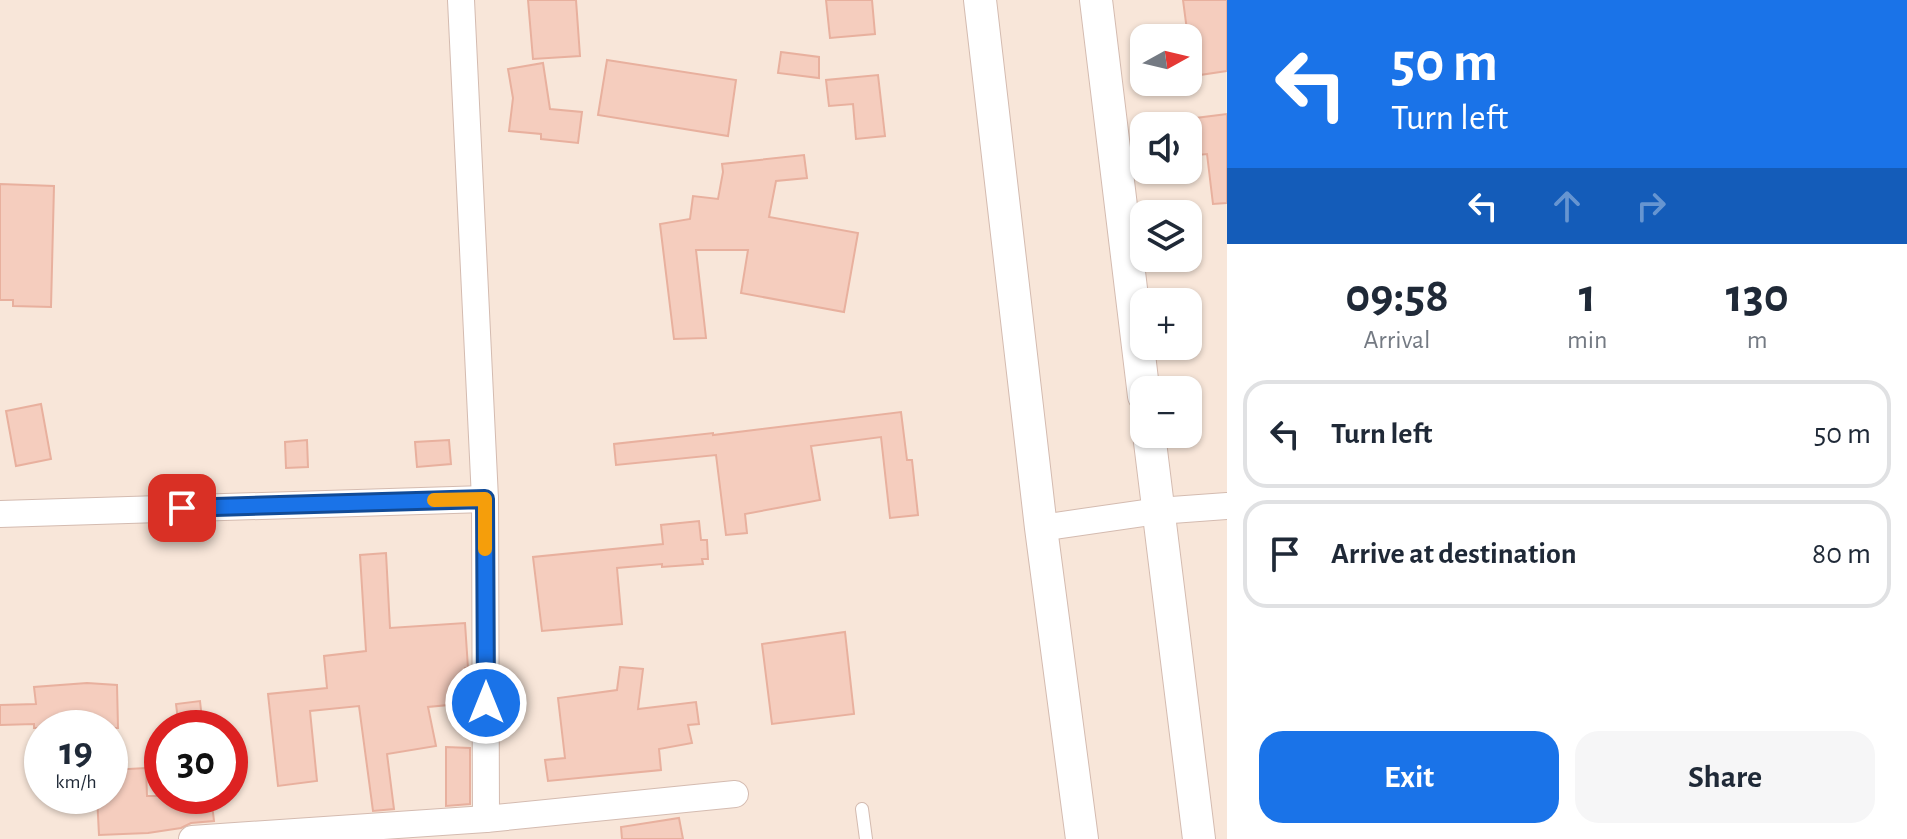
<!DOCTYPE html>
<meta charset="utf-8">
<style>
body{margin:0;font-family:"Alegreya Sans",sans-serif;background:#f6f6f7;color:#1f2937;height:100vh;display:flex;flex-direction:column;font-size:30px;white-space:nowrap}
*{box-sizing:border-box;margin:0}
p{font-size:26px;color:#747a83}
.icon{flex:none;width:44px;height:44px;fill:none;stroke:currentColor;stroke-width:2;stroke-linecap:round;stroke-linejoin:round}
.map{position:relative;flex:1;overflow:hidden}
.sheet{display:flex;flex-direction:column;background:#fff;width:680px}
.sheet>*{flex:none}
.top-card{background:#1a73e8;color:#fff;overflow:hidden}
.needle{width:52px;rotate:82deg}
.tools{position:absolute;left:1130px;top:24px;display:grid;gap:16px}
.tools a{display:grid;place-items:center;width:72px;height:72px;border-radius:16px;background:#fff;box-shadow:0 2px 6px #0004;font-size:40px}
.speed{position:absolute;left:24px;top:710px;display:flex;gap:16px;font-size:40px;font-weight:700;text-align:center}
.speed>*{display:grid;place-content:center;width:104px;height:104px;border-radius:50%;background:#fff;box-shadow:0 2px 6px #0004;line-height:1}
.speed small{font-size:20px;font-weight:400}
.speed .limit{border:12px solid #d22;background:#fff;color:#111}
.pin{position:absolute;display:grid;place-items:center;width:68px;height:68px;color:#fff;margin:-34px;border-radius:16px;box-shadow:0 4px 12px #0006}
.me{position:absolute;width:88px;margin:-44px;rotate:0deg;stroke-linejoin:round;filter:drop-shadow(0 0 6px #0008)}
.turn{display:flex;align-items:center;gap:28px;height:168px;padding:0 32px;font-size:36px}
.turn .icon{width:104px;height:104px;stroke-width:2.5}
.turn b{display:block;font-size:56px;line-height:68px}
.lanes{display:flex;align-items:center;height:76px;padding:0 32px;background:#0003;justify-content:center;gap:40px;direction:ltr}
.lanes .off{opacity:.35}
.eta{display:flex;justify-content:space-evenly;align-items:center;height:136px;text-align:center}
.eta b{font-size:48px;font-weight:700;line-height:56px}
.cta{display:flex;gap:16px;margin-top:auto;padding:16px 32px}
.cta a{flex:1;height:92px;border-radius:24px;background:#1a73e8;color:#fff;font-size:32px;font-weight:700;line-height:92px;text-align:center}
.cta a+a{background:#f6f6f7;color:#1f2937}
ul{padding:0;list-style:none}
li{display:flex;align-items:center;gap:24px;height:108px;margin:0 16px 12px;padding:0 16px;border:4px solid #e0e1e3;border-radius:24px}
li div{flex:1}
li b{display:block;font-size:30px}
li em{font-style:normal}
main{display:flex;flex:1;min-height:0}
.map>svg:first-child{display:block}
.residential{fill:#f8e6d9;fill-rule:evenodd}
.building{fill:#f5cdbe;stroke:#e8b09e;stroke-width:2}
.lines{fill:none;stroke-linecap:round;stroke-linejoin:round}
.service-casing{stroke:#d4bbb0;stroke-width:14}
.minor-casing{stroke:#d4bbb0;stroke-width:28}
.tertiary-casing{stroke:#d4bbb0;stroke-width:34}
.service{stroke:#fff;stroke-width:12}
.minor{stroke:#fff;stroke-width:26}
.tertiary{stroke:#fff;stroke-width:32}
.route-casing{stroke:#114b97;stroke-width:20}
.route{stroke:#1a73e8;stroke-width:14}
.slow{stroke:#f59e0b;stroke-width:14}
</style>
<main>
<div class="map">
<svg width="1227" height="839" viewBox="0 0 1227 839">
<rect width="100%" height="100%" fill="#fef3e9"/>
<!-- residential -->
<path class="residential" d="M 0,0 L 1227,0 L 1227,839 L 0,839 ZM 1144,38 L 1188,38 L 1188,82 L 1144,82 ZM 1144,126 L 1188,126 L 1188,170 L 1144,170 ZM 1144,214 L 1188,214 L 1188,258 L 1144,258 ZM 1144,302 L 1188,302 L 1188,346 L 1144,346 ZM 1144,390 L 1188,390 L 1188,434 L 1144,434 ZM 42,728 L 110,728 L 110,796 L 42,796 ZM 162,728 L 230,728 L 230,796 L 162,796 Z"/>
<!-- building -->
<g class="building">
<polygon points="528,0 576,0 580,56 533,59"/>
<polygon points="826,0 872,0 875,34 830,38"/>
<polygon points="1183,0 1227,0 1227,71 1193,76"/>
<polygon points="781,52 819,57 819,78 778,73"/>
<polygon points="607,60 736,80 728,136 598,115"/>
<polygon points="543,63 550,109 582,112 578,143 541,139 541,134 509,131 513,98 508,69"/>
<polygon points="878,75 885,136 856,139 853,104 829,106 826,80"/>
<polygon points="1227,114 1227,203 1213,204 1207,154 1188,156 1188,119"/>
<polygon points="804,155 807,178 776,181 769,217 858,233 844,312 741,293 748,250 696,250 706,338 674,339 660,224 690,219 693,196 718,199 723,172 722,164"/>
<polygon points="0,184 54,186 51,307 13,306 13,300 0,300"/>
<polygon points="41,404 51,459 16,466 6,411"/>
<polygon points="901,412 907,460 912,460 918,515 890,518 881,437 811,446 820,500 745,514 747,533 726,535 716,455 616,465 614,444 713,433 713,435"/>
<polygon points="307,440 308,467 286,468 285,442"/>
<polygon points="449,440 451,464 417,467 415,442"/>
<polygon points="699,521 701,540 707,540 708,559 702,559 703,564 662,567 662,564 617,568 622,624 542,631 533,557 663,544 661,525"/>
<polygon points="386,553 390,628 465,623 468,668 465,668 469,703 428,707 436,746 387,754 394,809 373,811 359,706 310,711 317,781 278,786 268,694 327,688 324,656 366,651 360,555"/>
<polygon points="845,632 854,714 772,724 762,644"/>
<polygon points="620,667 643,669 638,709 696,702 699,724 688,725 692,743 659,749 661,770 548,781 545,760 565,758 558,698 617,690"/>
<polygon points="87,683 117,685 118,728 34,728 34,724 0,725 0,705 36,704 34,687"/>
<polygon points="200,701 203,728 179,728 176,704"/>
<polygon points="446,747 470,748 470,804 446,806"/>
<polygon points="146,768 147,796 211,796 214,821 191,823 181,828 148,833 99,835 97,796 110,796 110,770"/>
<polygon points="679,818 683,839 622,839 621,827"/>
</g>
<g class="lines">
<defs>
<polyline id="service" points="862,809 866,839"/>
<g id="minor">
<polyline points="461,0 485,499 486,819"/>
<polyline points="0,514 485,499"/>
<polyline points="1041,528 1158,511 1227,506"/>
<polyline points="192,839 486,819 735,794"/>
</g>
<g id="tertiary">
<polyline points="980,0 1041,528 1082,839"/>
<polyline points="1096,0 1144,396"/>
<polyline points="1149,434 1199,839"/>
</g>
</defs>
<!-- service casing -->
<use href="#service" class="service-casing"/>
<!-- minor casing -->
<use href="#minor" class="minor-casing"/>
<!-- tertiary casing -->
<use href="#tertiary" class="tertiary-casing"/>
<!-- service -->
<use href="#service" class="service"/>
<!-- minor -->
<use href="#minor" class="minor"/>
<!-- tertiary -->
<use href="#tertiary" class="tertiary"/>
</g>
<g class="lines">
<defs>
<polyline id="route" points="182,508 485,499 486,703"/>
</defs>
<!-- route casing -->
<use href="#route" class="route-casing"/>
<!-- route -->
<use href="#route" class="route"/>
<!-- slow -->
<polyline class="slow" points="434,500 485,499 485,549"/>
</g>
</svg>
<div class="tools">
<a><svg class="needle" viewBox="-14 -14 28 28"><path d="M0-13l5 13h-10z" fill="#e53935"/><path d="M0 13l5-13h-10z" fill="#747a83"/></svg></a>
<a><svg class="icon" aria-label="sound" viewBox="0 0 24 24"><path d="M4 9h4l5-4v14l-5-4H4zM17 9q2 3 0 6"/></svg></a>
<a><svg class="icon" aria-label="layers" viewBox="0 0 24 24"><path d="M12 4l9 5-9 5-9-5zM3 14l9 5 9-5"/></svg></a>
<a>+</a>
<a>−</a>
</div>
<div class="speed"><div>19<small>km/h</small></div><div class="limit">30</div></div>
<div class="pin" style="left:182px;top:508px;background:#d93025"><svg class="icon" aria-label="arrive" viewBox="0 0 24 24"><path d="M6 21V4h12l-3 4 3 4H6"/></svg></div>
<svg class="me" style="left:486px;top:703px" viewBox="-20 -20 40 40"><circle r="17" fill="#1a73e8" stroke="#fff" stroke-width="3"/><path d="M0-11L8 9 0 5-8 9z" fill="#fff"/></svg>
</div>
<section class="sheet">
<div class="top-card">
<div class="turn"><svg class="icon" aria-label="left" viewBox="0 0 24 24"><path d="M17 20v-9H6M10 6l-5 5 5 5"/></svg><div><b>50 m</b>Turn left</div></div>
<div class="lanes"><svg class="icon" aria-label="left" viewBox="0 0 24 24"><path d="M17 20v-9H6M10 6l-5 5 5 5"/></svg><svg class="icon off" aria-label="ahead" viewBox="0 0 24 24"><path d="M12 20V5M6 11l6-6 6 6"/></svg><svg class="icon off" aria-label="right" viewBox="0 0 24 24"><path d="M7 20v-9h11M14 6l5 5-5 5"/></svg></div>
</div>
<div class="eta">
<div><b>09:58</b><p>Arrival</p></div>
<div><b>1</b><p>min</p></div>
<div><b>130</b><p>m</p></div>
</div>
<ul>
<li><svg class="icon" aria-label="left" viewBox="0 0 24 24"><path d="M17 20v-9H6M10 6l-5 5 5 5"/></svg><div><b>Turn left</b></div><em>50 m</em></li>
<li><svg class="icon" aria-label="arrive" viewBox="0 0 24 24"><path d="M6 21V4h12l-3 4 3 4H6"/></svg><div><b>Arrive at destination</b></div><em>80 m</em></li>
</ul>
<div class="cta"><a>Exit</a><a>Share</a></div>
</section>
</main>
